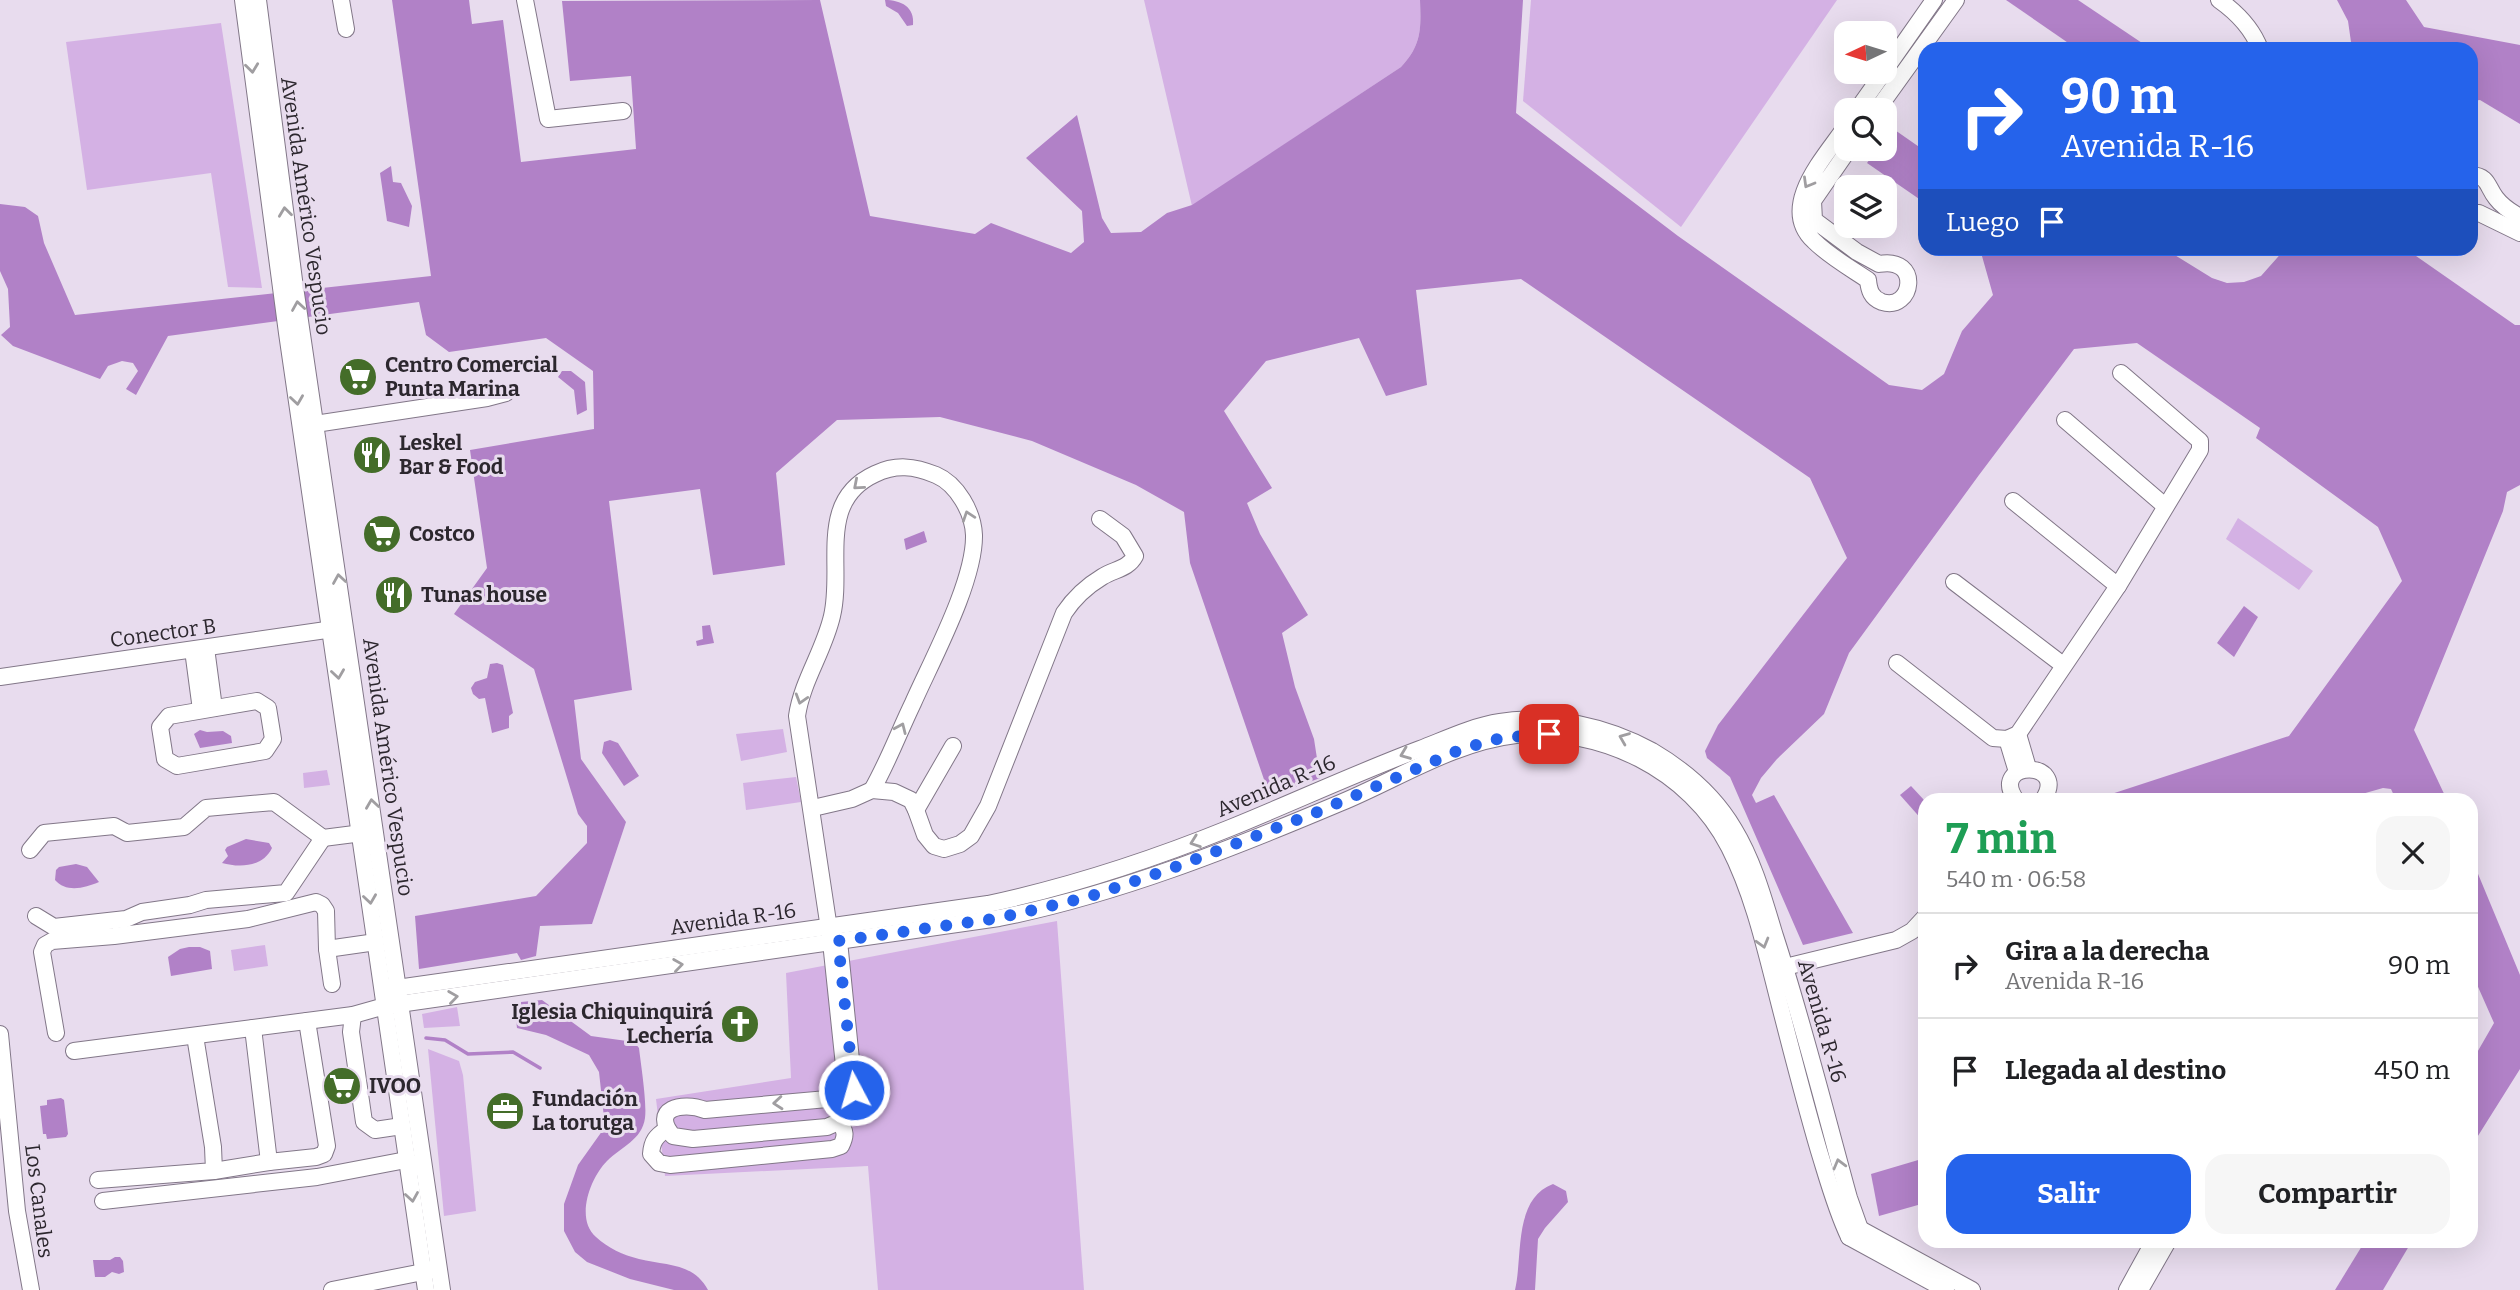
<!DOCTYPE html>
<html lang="es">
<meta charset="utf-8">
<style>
body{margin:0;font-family:Bitter,serif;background:#f6f6f6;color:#202124;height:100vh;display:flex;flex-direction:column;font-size:26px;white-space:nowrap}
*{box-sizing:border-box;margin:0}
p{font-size:23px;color:#757577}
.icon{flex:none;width:38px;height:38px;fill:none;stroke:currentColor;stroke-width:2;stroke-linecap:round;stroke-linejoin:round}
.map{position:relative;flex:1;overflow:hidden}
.panel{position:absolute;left:1918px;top:793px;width:560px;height:455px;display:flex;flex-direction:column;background:#fff;border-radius:21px;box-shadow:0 7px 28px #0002}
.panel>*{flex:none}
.guide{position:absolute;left:1918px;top:42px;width:560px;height:214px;border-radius:21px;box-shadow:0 7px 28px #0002;background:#2563eb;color:#fff;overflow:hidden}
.needle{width:46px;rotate:266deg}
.fabs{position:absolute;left:1834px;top:21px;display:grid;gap:14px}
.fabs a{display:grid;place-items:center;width:63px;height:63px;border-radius:14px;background:#fff;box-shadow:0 7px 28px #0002;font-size:35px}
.pin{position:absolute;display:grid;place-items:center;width:60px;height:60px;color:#fff;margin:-30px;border-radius:14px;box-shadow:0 4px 10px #0006}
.me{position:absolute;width:77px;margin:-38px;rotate:354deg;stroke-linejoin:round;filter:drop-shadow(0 0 5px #0008)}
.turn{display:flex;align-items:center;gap:24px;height:147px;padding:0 28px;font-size:32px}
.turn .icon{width:91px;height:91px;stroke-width:2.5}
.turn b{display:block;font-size:49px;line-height:60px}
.then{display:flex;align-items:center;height:66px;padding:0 28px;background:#0003;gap:14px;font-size:26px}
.round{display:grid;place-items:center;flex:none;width:74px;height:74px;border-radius:21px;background:#f6f6f6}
.overview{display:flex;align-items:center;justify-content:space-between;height:119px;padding:0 28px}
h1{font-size:42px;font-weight:700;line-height:52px;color:#1e9e55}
.primary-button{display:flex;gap:14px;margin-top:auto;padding:14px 28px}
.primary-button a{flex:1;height:80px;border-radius:21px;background:#2563eb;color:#fff;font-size:28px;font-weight:700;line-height:80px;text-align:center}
.primary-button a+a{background:#f6f6f6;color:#202124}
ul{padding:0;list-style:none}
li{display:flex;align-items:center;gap:21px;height:105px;padding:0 28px;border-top:2px solid #e0e0e0}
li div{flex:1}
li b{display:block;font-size:26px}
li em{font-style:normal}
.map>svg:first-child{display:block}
.green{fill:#d4b1e4}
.water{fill:#b181c7}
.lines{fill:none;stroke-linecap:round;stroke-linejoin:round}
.stream{stroke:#b181c7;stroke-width:3.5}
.minor-casing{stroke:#827788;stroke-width:18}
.minor{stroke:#fff;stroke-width:16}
.oneway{stroke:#a09ea1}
.route{stroke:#2563eb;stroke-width:12;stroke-dasharray:0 21.6}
.labels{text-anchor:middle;stroke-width:6;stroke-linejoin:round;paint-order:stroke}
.street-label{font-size:21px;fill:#2c272e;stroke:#e8dcee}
.poi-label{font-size:21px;font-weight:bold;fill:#2c272e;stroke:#e8dcee;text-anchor:start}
</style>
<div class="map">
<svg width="2520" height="1290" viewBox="0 0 2520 1290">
<rect width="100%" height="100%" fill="#e8dcee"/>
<!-- green -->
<g class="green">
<path d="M 1144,0 L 1420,0 C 1421,28 1422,45 1401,67 L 1192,206 Z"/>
<polygon points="1531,0 1837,0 1681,227 1523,101"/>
<polygon points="221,23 262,288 228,287 211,173 87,190 66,42"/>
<polygon points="2238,518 2313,571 2299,590 2226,539"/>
<polygon points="783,729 787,752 741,761 736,734"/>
<polygon points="327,770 330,785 304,788 303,773"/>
<polygon points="796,777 801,802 746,810 743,783"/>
<polygon points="1057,921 1084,1290 878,1290 868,1166 665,1176 656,1099 791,1078 786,973"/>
<polygon points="265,945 268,966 234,971 231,950"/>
<polygon points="457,1007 460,1026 424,1028 422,1014"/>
<polygon points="428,1049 459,1061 463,1075 476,1211 444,1216"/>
</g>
<!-- water -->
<g class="water">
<path d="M 392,0 L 469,0 L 472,24 L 503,20 L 521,162 L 636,149 L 631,76 L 570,81 L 562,1 L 820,0 L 870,216 L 975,234 L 991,223 L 1071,253 L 1084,242 L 1082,211 L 1026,158 L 1077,115 L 1102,218 L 1111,233 L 1141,232 L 1167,213 L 1192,205 L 1401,67 C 1422,45 1421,28 1420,0 L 1523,0 L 1516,113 L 1678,236 L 1889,385 L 1922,390 L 1944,374 L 1962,331 L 1993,295 L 1980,249 L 2165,249 L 2212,278 L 2227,283 L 2244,282 L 2261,276 L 2285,249 L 2406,249 L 2515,325 L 2520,325 L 2520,485 L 2507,492 L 2503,511 L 2414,730 L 2447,800 L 2396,800 L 2391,789 L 2383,788 L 2341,800 L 2093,800 L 2289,736 L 2402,581 L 2378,527 L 2256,438 L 2260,428 L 2137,343 L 2074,349 L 1979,475 L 1849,653 L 1824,714 L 1777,759 L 1761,778 L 1752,795 L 1756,803 L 1774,795 L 1853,933 L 1803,945 L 1730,777 L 1707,758 L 1705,751 L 1718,725 L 1847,558 L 1810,478 L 1521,279 L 1416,290 L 1427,385 L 1386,396 L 1359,338 L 1266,361 L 1224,411 L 1272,488 L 1247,503 L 1260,534 L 1308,615 L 1282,633 L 1295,687 L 1314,739 L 1320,778 L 1270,797 L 1190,563 L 1184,512 L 1136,485 L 1032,441 L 940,417 L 837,420 L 776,473 L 785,565 L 713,575 L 700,489 L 609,501 L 632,690 L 574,700 L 581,759 L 626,822 L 592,924 L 540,926 L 536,956 L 521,960 L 517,953 L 419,969 L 415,916 L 536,896 L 587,843 L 587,826 L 578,814 L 534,669 L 454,614 L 487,568 L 470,450 L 594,429 L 593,371 L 546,338 L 449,352 L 426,335 L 419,302 L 168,336 L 136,395 L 126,389 L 138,371 L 133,363 L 122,361 L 108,366 L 100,379 L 13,346 L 1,335 L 10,327 L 8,289 L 0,271 L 0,204 L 25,207 L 38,216 L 44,243 L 75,315 L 431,276 Z"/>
<path d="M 885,0 C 901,0 915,7 913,25 L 907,26 L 898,13 L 886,6 Z"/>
<polygon points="2006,0 2078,0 2151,49 2077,49"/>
<polygon points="2337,0 2406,0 2424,27 2520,45 2520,124 2480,100 2471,101 2471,49 2352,49 2348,21"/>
<polygon points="1892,128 1925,151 1925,203 1867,163 1877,149 1885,149 1885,138"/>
<polygon points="391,166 393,182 401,183 412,206 409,227 387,221 380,173"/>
<polygon points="562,371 571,371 585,382 587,410 577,415 574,390 558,377"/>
<polygon points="924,531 927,542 906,550 904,539"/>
<polygon points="2244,606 2258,617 2234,657 2217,643"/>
<polygon points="710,625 714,643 697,646 696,641 703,639 702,626"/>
<polygon points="497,663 503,665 513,713 509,716 509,728 492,733 485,698 479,699 473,694 471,688 475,682 487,678 490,664"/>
<polygon points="200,730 207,732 223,731 231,736 232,743 200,748 194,734"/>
<polygon points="610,740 618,743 639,776 624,786 602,753 604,742"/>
<polygon points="1911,786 1925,801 1924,822 1900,795"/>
<path d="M 246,839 L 269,843 L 272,848 C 263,867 240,868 222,863 L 228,856 L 225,850 L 227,847 Z"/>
<polygon points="2471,857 2520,975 2520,1069 2471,1147 2471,1063 2494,1023 2471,971"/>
<path d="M 76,864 L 87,867 L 99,882 C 85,888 66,893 55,880 L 56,870 L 59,867 Z"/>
<polygon points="189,947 200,947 210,951 212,969 171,976 168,957 180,949"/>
<path d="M 542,1000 L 591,1036 L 634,1042 L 639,1048 C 641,1065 647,1103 645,1118 C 642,1140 621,1147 607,1161 C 590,1178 575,1219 596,1237 C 608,1248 623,1255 639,1259 C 666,1266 693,1262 708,1290 L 674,1290 L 630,1279 L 587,1262 L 575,1252 L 564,1231 L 564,1204 L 578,1165 L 605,1127 L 599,1072 L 589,1055 L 546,1035 L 517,1028 L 516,1019 L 521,1010 L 521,1002 Z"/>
<polygon points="61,1098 64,1100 68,1134 66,1137 47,1139 46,1134 43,1134 40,1106 47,1105 47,1100"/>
<polygon points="1925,1158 1925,1203 1879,1216 1871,1174"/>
<path d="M 1553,1184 L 1566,1191 L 1568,1202 L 1545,1228 L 1538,1239 L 1535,1290 L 1515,1290 C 1523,1256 1513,1199 1553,1184 Z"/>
<polygon points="2365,1241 2412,1241 2383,1290 2335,1290"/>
<polygon points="115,1257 120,1257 123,1261 124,1272 119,1274 112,1272 105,1277 95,1277 93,1260 110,1260"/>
</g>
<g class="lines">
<!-- stream -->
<polyline class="stream" points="426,1038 445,1040 468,1054 513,1052 540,1068"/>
<defs>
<g id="minor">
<polyline points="243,0 287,333 426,1290"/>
<polyline points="258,0 294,280 442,1290"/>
<polyline points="341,0 346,29"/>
<polyline points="525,0 548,119 623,111"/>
<path d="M 2219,0 C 2236,12 2252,28 2260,49"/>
<polyline points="1885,70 1934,0"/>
<polyline points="1857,110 1884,72"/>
<polyline points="1877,110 1956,0"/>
<path d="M 1846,126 C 1826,156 1777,206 1814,241 C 1829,256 1850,268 1868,280 C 1869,290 1871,298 1882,302 C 1913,312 1922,256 1879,264 L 1857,252 L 1814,220 L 1813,201 L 1849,149"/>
<path d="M 2471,175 C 2489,176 2487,187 2496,198 C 2502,206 2511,212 2520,217"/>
<polyline points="2471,214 2479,213 2520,233"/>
<polyline points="2065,420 2165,506"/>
<polyline points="315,424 487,398 506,393"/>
<polyline points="2013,501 2118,586"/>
<polyline points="1954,582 2063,665"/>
<polyline points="206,648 214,708"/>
<polyline points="193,650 201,710"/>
<polyline points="1897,663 1993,738 2007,739 2018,734 2118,586 2200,450 2200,441 2121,373"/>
<polyline points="0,677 340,628"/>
<polygon points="257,701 268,708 273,739 265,751 177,766 165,759 160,727 169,716"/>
<polyline points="2018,734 2028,768"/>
<polyline points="2007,739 2017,772"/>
<path d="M 2016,800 C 1988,760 2070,759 2043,800"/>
<path d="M 813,808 L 852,799 L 872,790 L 894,792 L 911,800 L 916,810 L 925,835 L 934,846 L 944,849 L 960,844 L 971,836 L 988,806 L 1064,613 C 1074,598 1087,586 1102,577 C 1115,569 1128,569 1135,556 L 1123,536 L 1100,519"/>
<polyline points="916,810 953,746"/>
<polyline points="30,850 44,833 114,826 127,833 184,827 206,808 274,802 323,838 370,832"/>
<polyline points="36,916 54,927 126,919 142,912 190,905 206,900 286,893 323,838"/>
<path d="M 839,941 L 854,1090 C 852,1110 846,1120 827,1127 L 693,1139 L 673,1136 C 650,1109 682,1101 705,1110 L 827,1099 C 840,1094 843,1088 845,1075 L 831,942 L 797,716 C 802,681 824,651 832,616 C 844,566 816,501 875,474 C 896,464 914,466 936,475 C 957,484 973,512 974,535 C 975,581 932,660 913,703 C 899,732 888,762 872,790"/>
<polyline points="327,949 376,942"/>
<polyline points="1777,969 1896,940 1912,931 1925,917"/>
<path d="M 383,990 L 988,904 C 1072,886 1151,860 1230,828 C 1294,802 1356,773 1420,749 C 1446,739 1473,726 1500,722 C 1552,714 1606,726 1652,751 C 1686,771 1714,795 1734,829 C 1754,862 1764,900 1775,936 C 1803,1022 1825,1111 1849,1198 L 1860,1229"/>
<polyline points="353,1015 351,1032 364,1122 375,1130 402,1126"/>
<polyline points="253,1028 269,1162 316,1157 324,1154 327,1146 307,1021"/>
<polyline points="56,1033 42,952 45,945 52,941 114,936 248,919 316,902 322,905 326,911 327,949 332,984"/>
<polyline points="0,1034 17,1211 31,1290"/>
<path d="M 74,1051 L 353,1015 L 385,1006 L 999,918 C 1115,895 1231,849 1340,803 C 1396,780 1454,742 1516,735 C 1600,726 1690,770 1729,847 C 1753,894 1765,947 1778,998 C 1791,1049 1804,1100 1819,1151 C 1828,1180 1836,1210 1849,1237"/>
<path d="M 667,1129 C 656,1136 652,1141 651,1154 L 659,1163 L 670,1165 L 832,1149 L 841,1146 C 846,1136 846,1131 839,1122"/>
<polyline points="214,1171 269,1162"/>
<polyline points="98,1180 214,1171 213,1147 195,1036"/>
<polyline points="103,1201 317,1177 406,1160 415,1165"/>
<polyline points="1860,1229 1972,1290"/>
<polyline points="1849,1237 1946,1290"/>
<polyline points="332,1290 433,1270"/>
<polyline points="2127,1290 2154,1241"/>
<polyline points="2140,1290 2168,1241"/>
</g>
</defs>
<!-- minor casing -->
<use href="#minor" class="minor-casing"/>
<!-- minor -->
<use href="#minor" class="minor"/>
</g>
<!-- one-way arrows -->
<defs><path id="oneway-chevron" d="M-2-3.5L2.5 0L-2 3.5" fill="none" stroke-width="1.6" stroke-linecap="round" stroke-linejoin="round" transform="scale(1.75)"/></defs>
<g class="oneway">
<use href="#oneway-chevron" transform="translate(252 68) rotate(83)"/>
<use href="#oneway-chevron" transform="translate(1808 183) rotate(120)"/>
<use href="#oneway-chevron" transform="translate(285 212) rotate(-97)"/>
<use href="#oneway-chevron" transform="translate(298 306) rotate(-99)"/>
<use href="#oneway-chevron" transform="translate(297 400) rotate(82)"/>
<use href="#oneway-chevron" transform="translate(858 485) rotate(139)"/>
<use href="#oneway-chevron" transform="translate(968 516) rotate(-109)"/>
<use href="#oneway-chevron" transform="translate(339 579) rotate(-99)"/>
<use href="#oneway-chevron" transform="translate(338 674) rotate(82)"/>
<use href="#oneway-chevron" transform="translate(801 699) rotate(107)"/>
<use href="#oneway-chevron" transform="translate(901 728) rotate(-66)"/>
<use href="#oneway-chevron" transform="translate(1624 738) rotate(-158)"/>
<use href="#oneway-chevron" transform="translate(1405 754) rotate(159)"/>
<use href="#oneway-chevron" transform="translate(372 804) rotate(-98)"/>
<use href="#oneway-chevron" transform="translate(1195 842) rotate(160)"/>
<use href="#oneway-chevron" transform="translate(370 899) rotate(82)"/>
<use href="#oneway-chevron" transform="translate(1763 943) rotate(74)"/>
<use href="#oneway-chevron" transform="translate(678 965) rotate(-8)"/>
<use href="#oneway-chevron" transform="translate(453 997) rotate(-8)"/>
<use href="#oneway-chevron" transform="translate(778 1103) rotate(175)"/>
<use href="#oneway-chevron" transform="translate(1839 1164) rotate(-105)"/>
<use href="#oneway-chevron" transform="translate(412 1197) rotate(81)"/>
</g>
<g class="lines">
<!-- route -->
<polyline class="route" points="854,1090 838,941 999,918 1088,897 1170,869 1315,813 1462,749 1501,738 1549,734"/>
</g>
<!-- icons -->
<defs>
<symbol id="supermarket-disc" viewBox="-11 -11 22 22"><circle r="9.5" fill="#446d29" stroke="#e8dcee"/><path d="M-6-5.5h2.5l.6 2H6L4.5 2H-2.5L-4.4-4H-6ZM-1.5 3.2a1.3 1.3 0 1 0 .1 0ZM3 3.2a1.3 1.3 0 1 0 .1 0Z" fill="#fff"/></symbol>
<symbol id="restaurant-disc" viewBox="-11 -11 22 22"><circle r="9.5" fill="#446d29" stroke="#e8dcee"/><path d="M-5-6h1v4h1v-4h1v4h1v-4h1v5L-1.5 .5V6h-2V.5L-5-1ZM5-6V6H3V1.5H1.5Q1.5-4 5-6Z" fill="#fff"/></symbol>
<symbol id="church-disc" viewBox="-11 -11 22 22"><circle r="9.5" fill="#446d29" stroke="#e8dcee"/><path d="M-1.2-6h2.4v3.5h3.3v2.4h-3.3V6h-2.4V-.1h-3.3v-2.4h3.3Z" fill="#fff"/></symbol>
<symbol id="office-disc" viewBox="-11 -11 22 22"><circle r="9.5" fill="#446d29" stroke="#e8dcee"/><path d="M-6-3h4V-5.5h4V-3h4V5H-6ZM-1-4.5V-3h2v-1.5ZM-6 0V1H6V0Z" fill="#fff"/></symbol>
</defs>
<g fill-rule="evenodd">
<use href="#supermarket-disc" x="336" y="355" width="44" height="44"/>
<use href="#restaurant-disc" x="350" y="433" width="44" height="44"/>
<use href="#supermarket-disc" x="360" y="512" width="44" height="44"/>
<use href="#restaurant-disc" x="372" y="573" width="44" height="44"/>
<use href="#church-disc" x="718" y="1002" width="44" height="44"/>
<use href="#supermarket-disc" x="320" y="1064" width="44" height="44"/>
<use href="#office-disc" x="483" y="1089" width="44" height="44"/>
</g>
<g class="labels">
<!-- street labels -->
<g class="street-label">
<text transform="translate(306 206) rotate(82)" y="7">Avenida Américo Vespucio</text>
<text transform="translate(163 633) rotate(-8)" y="7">Conector B</text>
<text transform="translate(388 767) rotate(82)" y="7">Avenida Américo Vespucio</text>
<text transform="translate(1276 786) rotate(-23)" y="7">Avenida R-16</text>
<text transform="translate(733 919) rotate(-8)" y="7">Avenida R-16</text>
<text transform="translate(1822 1021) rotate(74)" y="7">Avenida R-16</text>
<text transform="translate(39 1201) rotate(83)" y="7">Los Canales</text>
</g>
<!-- poi labels -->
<g class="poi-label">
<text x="385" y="372">Centro Comercial<tspan x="385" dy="24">Punta Marina</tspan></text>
<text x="399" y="450">Leskel<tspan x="399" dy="24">Bar &amp; Food</tspan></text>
<text x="409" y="541">Costco</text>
<text x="421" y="602">Tunas house</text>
<text x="713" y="1019" text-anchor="end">Iglesia Chiquinquirá<tspan x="713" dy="24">Lechería</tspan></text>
<text x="369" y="1093">IVOO</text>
<text x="532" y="1106">Fundación<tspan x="532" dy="24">La torutga</tspan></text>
</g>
</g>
</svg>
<div class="fabs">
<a><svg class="needle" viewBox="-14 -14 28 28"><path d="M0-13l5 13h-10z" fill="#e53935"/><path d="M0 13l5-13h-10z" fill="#757577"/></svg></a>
<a><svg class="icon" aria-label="search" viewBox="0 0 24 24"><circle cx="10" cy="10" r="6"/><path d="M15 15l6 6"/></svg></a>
<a><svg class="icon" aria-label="layers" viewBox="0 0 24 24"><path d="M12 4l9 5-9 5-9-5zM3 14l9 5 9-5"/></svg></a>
</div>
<div class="pin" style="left:1549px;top:734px;background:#d93025"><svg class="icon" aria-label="arrive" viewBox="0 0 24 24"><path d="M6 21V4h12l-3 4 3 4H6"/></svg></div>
<svg class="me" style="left:854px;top:1090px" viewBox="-20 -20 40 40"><circle r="17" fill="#2563eb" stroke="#fff" stroke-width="3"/><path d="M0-11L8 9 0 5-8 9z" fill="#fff"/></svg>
<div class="guide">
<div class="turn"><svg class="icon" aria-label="right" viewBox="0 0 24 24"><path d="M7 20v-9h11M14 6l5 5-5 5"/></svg><div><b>90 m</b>Avenida R-16</div></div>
<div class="then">Luego<svg class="icon" aria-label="arrive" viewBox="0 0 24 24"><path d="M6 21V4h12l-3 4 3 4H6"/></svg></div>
</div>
<section class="panel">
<div class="overview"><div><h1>7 min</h1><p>540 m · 06:58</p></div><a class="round"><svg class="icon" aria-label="close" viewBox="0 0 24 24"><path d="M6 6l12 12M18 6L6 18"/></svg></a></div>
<ul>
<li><svg class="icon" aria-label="right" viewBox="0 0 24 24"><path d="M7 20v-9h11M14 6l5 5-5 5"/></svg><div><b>Gira a la derecha</b><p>Avenida R-16</p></div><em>90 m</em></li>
<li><svg class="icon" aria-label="arrive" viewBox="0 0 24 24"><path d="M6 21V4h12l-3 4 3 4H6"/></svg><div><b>Llegada al destino</b></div><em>450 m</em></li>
</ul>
<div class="primary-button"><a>Salir</a><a>Compartir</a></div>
</section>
</div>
